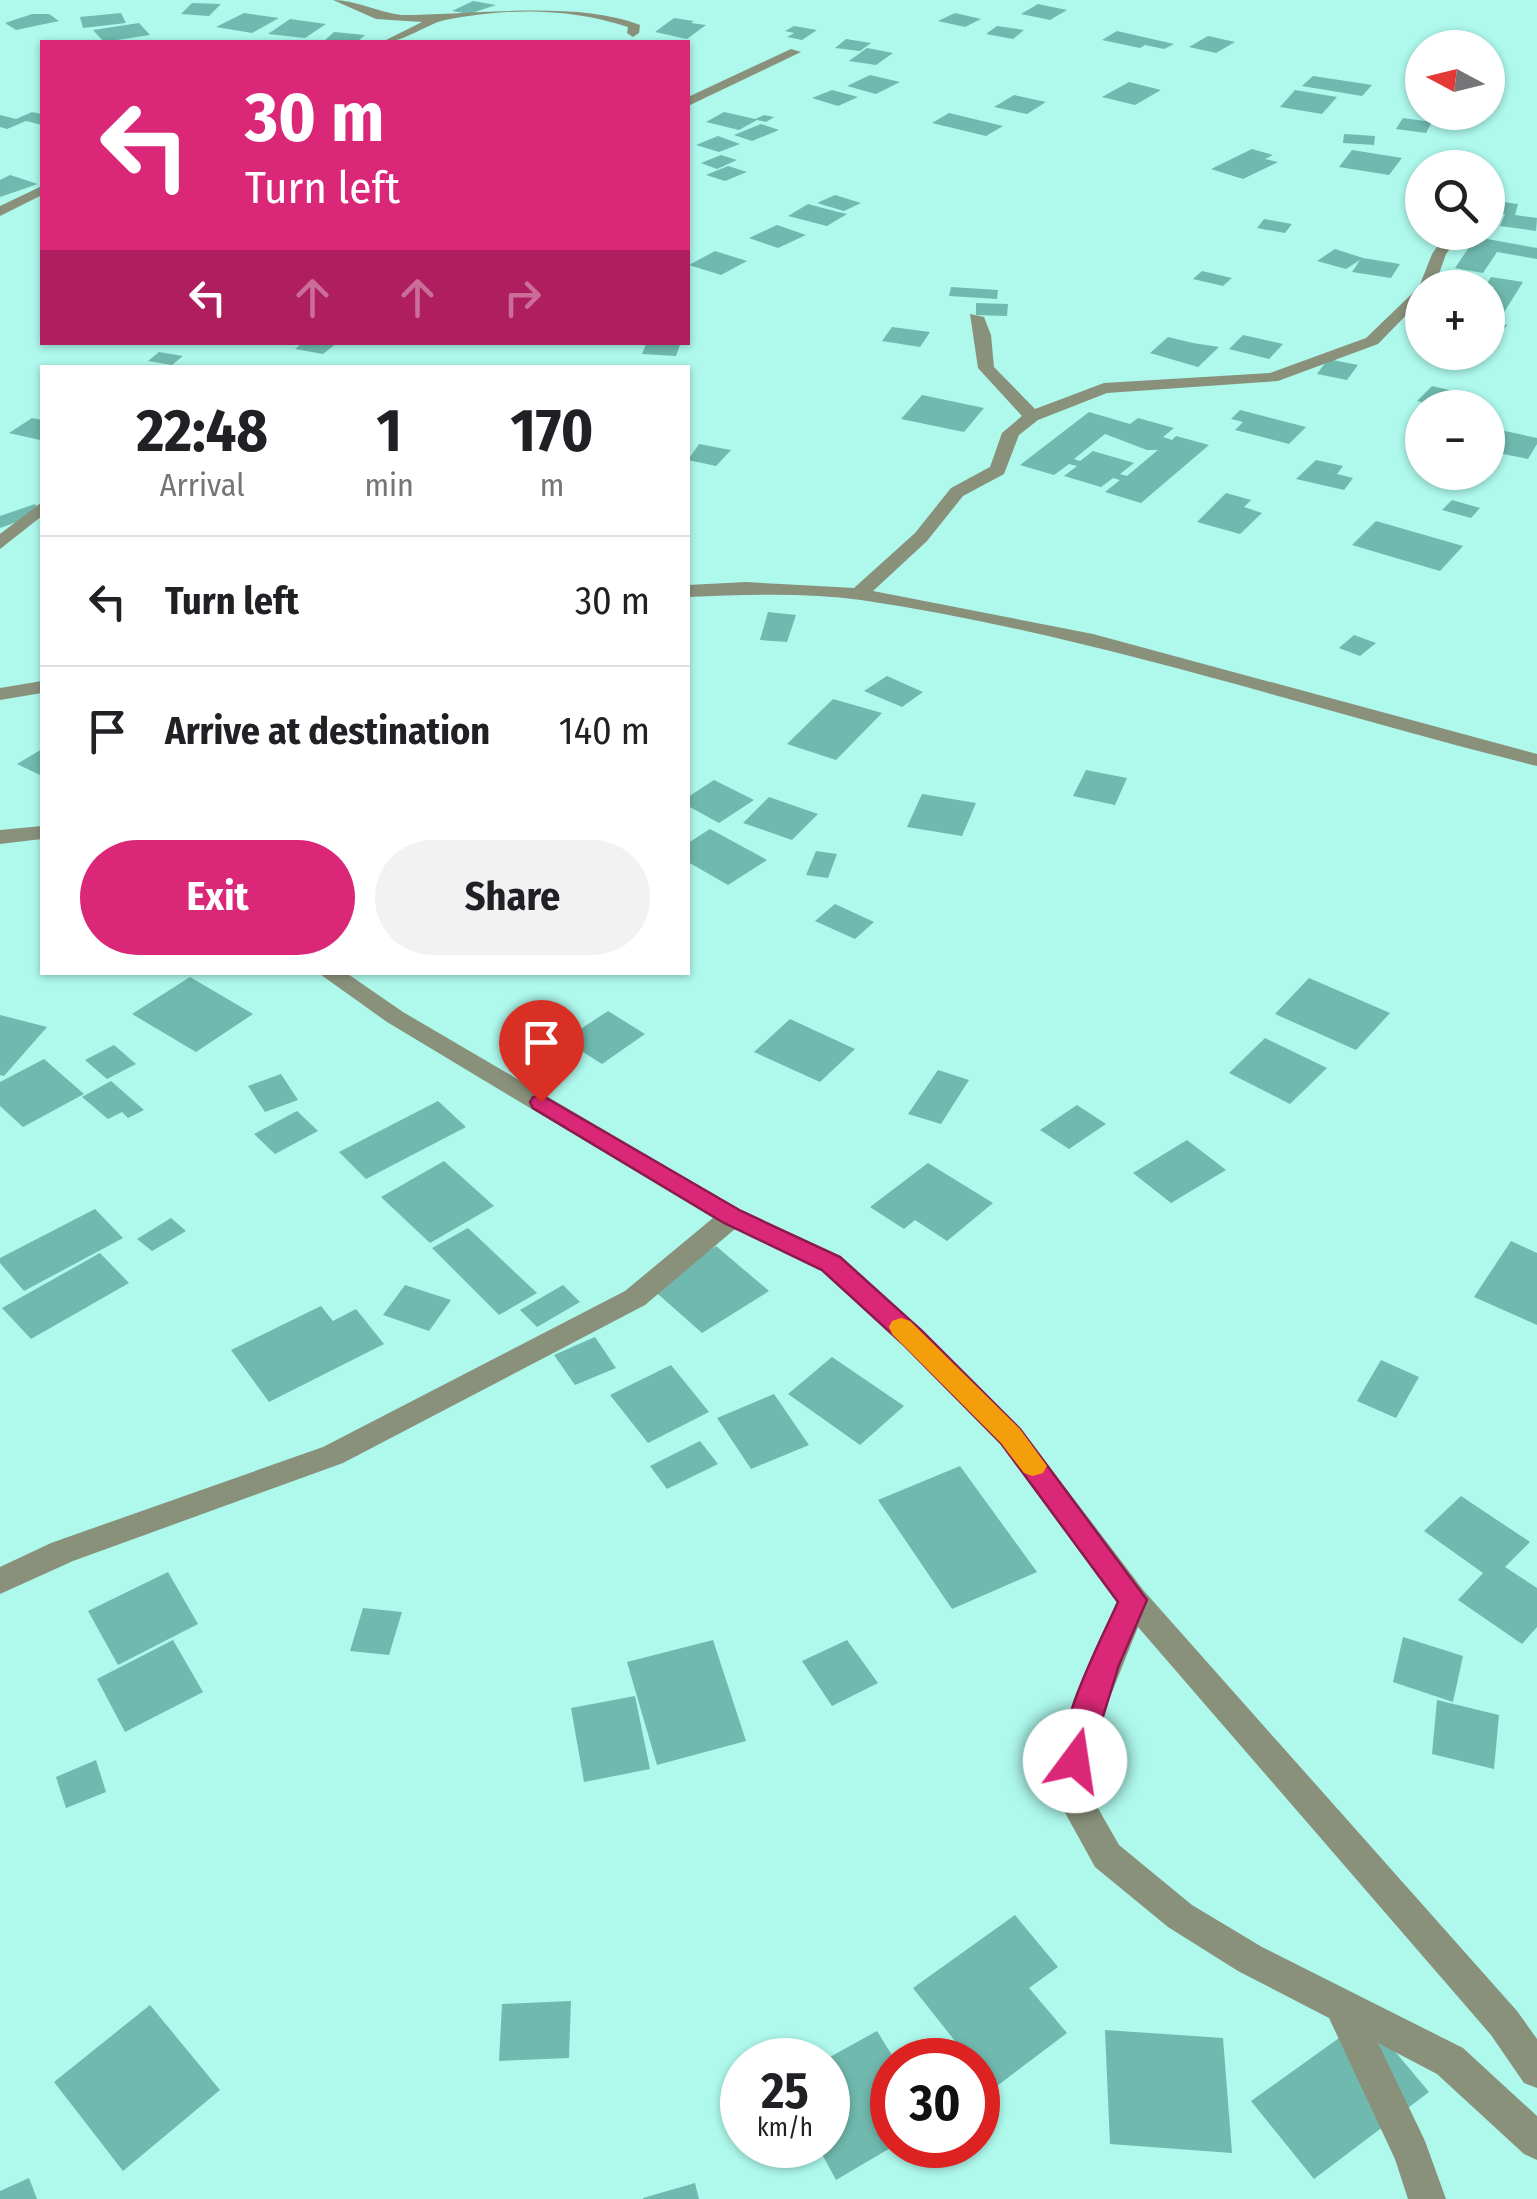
<!DOCTYPE html>
<meta charset="utf-8">
<style>
body{margin:0;font-family:"Fira Sans Condensed",sans-serif;background:#f2f2f2;color:#202124;height:100vh;display:flex;flex-direction:column;font-size:38px;white-space:nowrap}
*{box-sizing:border-box;margin:0}
p{font-size:32px;color:#757577}
.icon{flex:none;width:55px;height:55px;fill:none;stroke:currentColor;stroke-width:2;stroke-linecap:round;stroke-linejoin:round}
.map{position:relative;flex:1;overflow:hidden}
.sheet{position:absolute;left:40px;top:365px;width:650px;height:610px;display:flex;flex-direction:column;background:#fff;border-radius:0px;box-shadow:0 2px 8px #0004}
.sheet>*{flex:none}
.guide{position:absolute;left:40px;top:40px;width:650px;height:305px;border-radius:0px;box-shadow:0 2px 8px #0004;background:#db2777;color:#fff;overflow:hidden}
.needle{width:65px;rotate:277deg}
.fabs{position:absolute;left:1405px;top:30px;display:grid;gap:20px}
.fabs a{display:grid;place-items:center;width:100px;height:100px;border-radius:50%;background:#fff;box-shadow:0 2px 8px #0004;font-size:50px}
.speed{position:absolute;left:720px;top:2038px;display:flex;gap:20px;font-size:50px;font-weight:700;text-align:center}
.speed>*{display:grid;place-content:center;width:130px;height:130px;border-radius:50%;background:#fff;box-shadow:0 2px 8px #0004;line-height:1}
.speed small{font-size:25px;font-weight:400}
.speed .limit{border:15px solid #d22;background:#fff;color:#111}
.pin{position:absolute;display:grid;place-items:center;width:85px;height:85px;color:#fff;margin:-102px -42px;border-radius:50% 50% 50% 0;rotate:-45deg;box-shadow:0 0 10px #0007}
.pin .icon{rotate:45deg}
.me{position:absolute;width:110px;margin:-55px;rotate:14deg;stroke-linejoin:round;filter:drop-shadow(0 0 8px #0008)}
.turn{display:flex;align-items:center;gap:35px;height:210px;padding:0 40px;font-size:45px}
.turn .icon{width:130px;height:130px;stroke-width:2.5}
.turn b{display:block;font-size:70px;line-height:85px}
.lanes{display:flex;align-items:center;height:95px;padding:0 40px;background:#0003;justify-content:center;gap:50px;direction:ltr}
.lanes .off{opacity:.35}
.eta{display:flex;justify-content:space-evenly;align-items:center;height:170px;text-align:center}
.eta b{font-size:60px;font-weight:700;line-height:70px}
.button{display:flex;gap:20px;margin-top:auto;padding:20px 40px}
.button a{flex:1;height:115px;border-radius:60px;background:#db2777;color:#fff;font-size:40px;font-weight:700;line-height:115px;text-align:center}
.button a+a{background:#f2f2f2;color:#202124}
ul{padding:0;list-style:none}
li{display:flex;align-items:center;gap:30px;height:130px;padding:0 40px;border-top:2px solid #e0e0e0}
li div{flex:1}
li b{display:block;font-size:38px}
li em{font-style:normal}
.map>svg:first-child{display:block}
.building{fill:#70b9ae;fill-rule:evenodd}
.lines{fill:none;stroke-linecap:round;stroke-linejoin:round}
.minor{fill:#89917b;fill-rule:evenodd}
.route{fill:#db2777;stroke:#8e194d;stroke-width:2.5}
.slow{fill:#f59e0b}
</style>
<div class="map">
<svg width="1537" height="2199" viewBox="0 0 1537 2199">
<rect width="100%" height="100%" fill="#aef8ec"/>
<!-- building -->
<g class="building">
<polygon points="473,1 496,5 469,14 452,11"/>
<polygon points="192,3 221,4 209,16 181,14"/>
<polygon points="1038,4 1067,10 1050,20 1021,14"/>
<polygon points="121,13 126,23 83,28 80,17"/>
<polygon points="244,13 279,18 252,33 216,27"/>
<polygon points="955,13 981,19 965,27 938,21"/>
<polygon points="32,14 49,14 59,21 16,30 5,23"/>
<polygon points="674,18 694,21 691,23 706,25 687,39 655,32"/>
<polygon points="290,19 326,24 305,38 268,34"/>
<polygon points="139,23 150,35 104,42 93,30"/>
<polygon points="794,26 817,30 802,40 787,37 794,33 785,31"/>
<polygon points="997,26 1024,30 1013,39 986,34"/>
<polygon points="1117,31 1174,44 1164,49 1145,45 1140,48 1102,40"/>
<polygon points="334,32 365,35 357,42 324,41"/>
<polygon points="1208,36 1235,42 1216,53 1189,47"/>
<polygon points="846,39 871,43 860,51 835,48"/>
<polygon points="867,48 893,53 876,65 849,61"/>
<polygon points="870,75 900,82 876,94 847,86"/>
<polygon points="1313,76 1372,85 1362,96 1302,86"/>
<polygon points="1129,82 1161,90 1135,105 1102,97"/>
<polygon points="832,90 858,97 838,106 812,98"/>
<polygon points="1295,90 1337,97 1322,114 1280,107"/>
<polygon points="1014,95 1046,102 1027,114 994,107"/>
<polygon points="32,112 42,114 42,125 26,121 7,129 0,127 0,115 16,119"/>
<polygon points="724,112 755,119 764,115 774,117 766,122 757,120 739,130 706,122"/>
<polygon points="949,113 1003,126 986,136 932,123"/>
<polygon points="1403,118 1432,122 1426,133 1396,129"/>
<polygon points="761,124 779,130 752,141 734,135"/>
<polygon points="1344,134 1375,136 1374,145 1343,143"/>
<polygon points="718,136 740,144 719,152 696,145"/>
<polygon points="1252,149 1273,155 1265,159 1278,162 1243,179 1211,169"/>
<polygon points="1352,150 1402,158 1389,175 1339,167"/>
<polygon points="721,155 737,160 717,169 701,163"/>
<polygon points="728,166 747,172 725,181 706,175"/>
<polygon points="10,175 38,184 0,197 0,180"/>
<polygon points="835,195 861,203 844,211 817,203"/>
<polygon points="1488,200 1518,204 1515,215 1537,218 1536,231 1500,226 1505,214 1488,212"/>
<polygon points="808,204 838,212 847,214 827,226 788,216"/>
<polygon points="1264,219 1292,224 1285,233 1257,228"/>
<polygon points="777,225 806,235 778,248 749,238"/>
<polygon points="1476,237 1537,248 1537,259 1497,252 1483,273 1455,268"/>
<polygon points="1335,249 1363,258 1400,264 1391,278 1352,272 1360,260 1346,269 1317,261"/>
<polygon points="715,251 747,261 721,275 689,265"/>
<polygon points="1202,271 1232,278 1223,286 1193,279"/>
<polygon points="1491,277 1523,282 1498,322 1507,325 1493,343 1488,342 1488,297 1494,287 1486,285"/>
<polygon points="951,287 998,290 997,299 949,296"/>
<polygon points="976,303 1008,304 1007,316 976,315"/>
<polygon points="892,327 930,332 920,347 882,341"/>
<polygon points="1243,335 1283,344 1269,359 1229,349"/>
<polygon points="1168,337 1193,343 1219,347 1198,367 1150,353"/>
<polygon points="304,342 338,342 323,354 295,349"/>
<polygon points="647,342 681,342 676,356 642,354"/>
<polygon points="159,352 183,356 172,365 148,361"/>
<polygon points="1328,359 1358,365 1347,380 1317,374"/>
<polygon points="1432,386 1458,392 1444,408 1417,401"/>
<polygon points="922,395 984,408 964,432 901,419"/>
<polygon points="1240,410 1306,427 1289,444 1235,430 1243,422 1231,419"/>
<path d="M 1089,412 L 1130,424 L 1138,418 L 1174,428 L 1163,437 L 1172,440 L 1176,436 L 1209,445 L 1141,503 L 1105,492 L 1120,480 L 1113,478 L 1101,487 L 1064,476 L 1077,466 L 1069,464 L 1054,475 L 1020,465 ZM 1105,434 L 1147,450 L 1158,450 L 1127,476 L 1120,474 L 1134,463 L 1093,451 L 1080,461 L 1074,459 Z"/>
<polygon points="32,418 42,420 40,440 9,433"/>
<polygon points="1491,428 1537,438 1537,444 1528,459 1488,451"/>
<polygon points="699,444 731,450 716,466 688,460"/>
<polygon points="1316,460 1343,466 1337,474 1353,478 1344,490 1296,479"/>
<polygon points="1226,493 1251,500 1244,507 1262,513 1240,534 1197,522"/>
<polygon points="1452,500 1480,508 1471,518 1442,510"/>
<polygon points="35,504 42,513 0,528 0,516"/>
<polygon points="1376,521 1463,546 1440,571 1352,545"/>
<polygon points="768,612 796,615 787,642 760,640"/>
<polygon points="1354,635 1376,643 1360,656 1339,648"/>
<polygon points="887,676 923,692 902,707 864,691"/>
<polygon points="833,699 882,713 836,760 787,744"/>
<polygon points="42,749 42,776 17,764"/>
<polygon points="1086,770 1127,778 1115,805 1073,796"/>
<polygon points="714,780 754,800 719,823 688,806 688,797"/>
<polygon points="922,794 976,803 962,836 907,827"/>
<polygon points="769,797 818,814 792,840 743,823"/>
<polygon points="710,829 767,860 728,885 688,862 688,843"/>
<polygon points="816,851 837,854 828,878 806,875"/>
<polygon points="835,904 874,922 855,939 815,921"/>
<polygon points="190,977 253,1014 196,1052 132,1014"/>
<polygon points="1309,978 1390,1013 1356,1050 1275,1014"/>
<polygon points="608,1011 645,1034 602,1064 564,1040"/>
<polygon points="0,1015 47,1027 4,1076 0,1075"/>
<polygon points="790,1019 855,1049 820,1082 754,1052"/>
<polygon points="1265,1038 1327,1068 1290,1104 1229,1073"/>
<polygon points="114,1045 136,1064 107,1079 85,1060"/>
<polygon points="44,1059 84,1094 23,1127 0,1106 0,1082"/>
<polygon points="938,1070 969,1080 941,1124 908,1114"/>
<polygon points="281,1074 298,1100 265,1112 248,1086"/>
<polygon points="111,1081 144,1110 128,1118 122,1112 108,1119 82,1097"/>
<polygon points="438,1101 466,1127 366,1179 339,1152"/>
<polygon points="1077,1105 1106,1124 1069,1149 1040,1130"/>
<polygon points="297,1111 318,1131 275,1154 254,1134"/>
<polygon points="1187,1140 1226,1170 1171,1203 1133,1173"/>
<polygon points="444,1161 494,1206 430,1243 381,1197"/>
<polygon points="928,1163 993,1203 947,1241 915,1220 904,1229 870,1207"/>
<polygon points="95,1209 123,1238 24,1291 0,1263 0,1258"/>
<polygon points="171,1218 186,1231 152,1251 137,1239"/>
<polygon points="468,1228 537,1293 499,1315 432,1248"/>
<polygon points="1511,1241 1537,1253 1537,1325 1474,1297"/>
<polygon points="716,1246 769,1291 702,1333 650,1287"/>
<polygon points="100,1253 129,1283 31,1339 2,1308"/>
<polygon points="405,1285 451,1300 429,1331 383,1315"/>
<polygon points="563,1285 580,1302 537,1327 520,1310"/>
<polygon points="321,1306 333,1321 356,1309 384,1344 269,1402 231,1350"/>
<polygon points="595,1337 616,1368 575,1385 554,1355"/>
<polygon points="832,1357 904,1406 860,1445 788,1394"/>
<polygon points="1381,1360 1419,1377 1396,1418 1357,1401"/>
<polygon points="671,1365 709,1412 648,1443 610,1395"/>
<polygon points="774,1394 809,1445 751,1469 717,1418"/>
<polygon points="700,1441 718,1464 667,1489 650,1466"/>
<polygon points="960,1466 1037,1572 952,1609 878,1500"/>
<polygon points="1461,1496 1530,1542 1505,1567 1537,1588 1537,1627 1522,1644 1458,1600 1483,1573 1424,1531"/>
<polygon points="168,1572 198,1624 118,1665 88,1611"/>
<polygon points="363,1608 402,1612 389,1655 350,1651"/>
<polygon points="1403,1637 1463,1656 1453,1702 1393,1682"/>
<polygon points="173,1640 203,1692 125,1732 97,1679"/>
<polygon points="713,1640 746,1741 657,1765 627,1662"/>
<polygon points="847,1640 878,1683 832,1706 802,1661"/>
<polygon points="635,1696 650,1769 584,1782 571,1708"/>
<polygon points="1437,1700 1499,1715 1494,1769 1432,1754"/>
<polygon points="96,1760 106,1792 66,1808 56,1777"/>
<polygon points="1015,1915 1058,1967 1029,1988 1067,2033 993,2089 978,2069 978,2060 970,2060 913,1988"/>
<polygon points="571,2001 569,2058 499,2061 502,2004"/>
<polygon points="150,2005 220,2090 123,2171 54,2082"/>
<polygon points="1367,2018 1429,2092 1314,2179 1251,2101"/>
<polygon points="1105,2030 1223,2038 1232,2153 1110,2144"/>
<polygon points="877,2031 895,2060 892,2147 836,2180 817,2145 828,2145 828,2058"/>
<polygon points="29,2178 37,2199 0,2199 0,2191"/>
<polygon points="695,2183 699,2199 643,2199 643,2198"/>
</g>
<g class="lines">
<!-- minor -->
<g class="minor">
<path d="M 333,0 C 356,0 378,12 401,15 C 473,15 576,0 640,25 L 639,33 L 633,37 L 627,33 L 628,27 C 567,7 507,8 445,20 C 426,24 406,42 382,42 L 422,22 L 376,19 Z"/>
<polygon points="791,49 801,52 688,106 688,97"/>
<polygon points="42,186 42,195 0,216 0,206"/>
<polygon points="1488,198 1496,202 1493,207 1488,208"/>
<path d="M 1447,232 L 1462,232 L 1446,254 L 1434,288 L 1422,288 L 1422,299 L 1378,344 L 1278,381 L 1107,393 L 1038,420 L 1019,435 L 1004,474 L 963,496 L 927,541 L 873,591 L 1093,634 L 1537,754 L 1537,766 C 1312,710 1091,634 861,600 C 804,592 745,595 688,597 L 688,585 L 746,582 L 854,588 L 915,533 L 951,488 L 990,467 L 1002,433 L 1022,416 L 978,368 L 970,314 L 984,317 L 991,335 L 994,367 L 1035,409 L 1104,383 L 1270,373 L 1366,338 L 1419,287 L 1432,254 Z"/>
<polygon points="42,502 42,516 0,549 0,534"/>
<polygon points="42,681 42,693 0,700 0,688"/>
<polygon points="42,826 42,839 0,844 0,830"/>
<polygon points="317,972 345,972 403,1012 741,1210 841,1256 923,1331 1020,1428 1144,1591 1517,2011 1537,2039 1537,2088 1524,2083 1491,2035 1138,1627 1096,1732 1087,1789 1119,1845 1192,1905 1262,1947 1463,2048 1537,2116 1537,2160 1524,2154 1437,2074 1378,2043 1425,2141 1446,2199 1408,2199 1395,2159 1329,2018 1238,1971 1168,1927 1095,1867 1058,1800 1053,1790 1064,1732 1117,1602 1000,1444 903,1345 821,1270 735,1229 645,1305 343,1463 73,1561 0,1594 0,1567 51,1543 323,1447 625,1291 713,1218 387,1022"/>
</g>
</g>
<!-- route -->
<path class="route" d="M 541,1095 L 741,1211 L 840,1257 L 922,1331 L 1020,1429 L 1147,1600 L 1119,1665 L 1086,1771 L 1075,1774 L 1065,1771 C 1049,1738 1103,1636 1118,1602 L 1001,1443 L 904,1345 L 822,1270 L 724,1223 L 533,1108 L 530,1102 L 533,1097 Z"/>
<!-- slow -->
<polygon class="slow" points="901,1318 910,1321 1020,1429 1047,1466 1043,1473 1033,1476 1024,1473 1001,1443 892,1334 889,1327 892,1321"/>
</svg>
<div class="fabs">
<a><svg class="needle" viewBox="-14 -14 28 28"><path d="M0-13l5 13h-10z" fill="#e53935"/><path d="M0 13l5-13h-10z" fill="#757577"/></svg></a>
<a><svg class="icon" aria-label="search" viewBox="0 0 24 24"><circle cx="10" cy="10" r="6"/><path d="M15 15l6 6"/></svg></a>
<a>+</a>
<a>−</a>
</div>
<div class="speed"><div>25<small>km/h</small></div><div class="limit">30</div></div>
<div class="pin" style="left:541px;top:1102px;background:#d93025"><svg class="icon" aria-label="arrive" viewBox="0 0 24 24"><path d="M6 21V4h12l-3 4 3 4H6"/></svg></div>
<svg class="me" style="left:1075px;top:1761px" viewBox="-20 -20 40 40"><circle r="19" fill="#fff"/><path d="M0-13L10 11 0 6-10 11z" fill="#db2777"/></svg>
<div class="guide">
<div class="turn"><svg class="icon" aria-label="left" viewBox="0 0 24 24"><path d="M17 20v-9H6M10 6l-5 5 5 5"/></svg><div><b>30 m</b>Turn left</div></div>
<div class="lanes"><svg class="icon" aria-label="left" viewBox="0 0 24 24"><path d="M17 20v-9H6M10 6l-5 5 5 5"/></svg><svg class="icon off" aria-label="ahead" viewBox="0 0 24 24"><path d="M12 20V5M6 11l6-6 6 6"/></svg><svg class="icon off" aria-label="ahead" viewBox="0 0 24 24"><path d="M12 20V5M6 11l6-6 6 6"/></svg><svg class="icon off" aria-label="right" viewBox="0 0 24 24"><path d="M7 20v-9h11M14 6l5 5-5 5"/></svg></div>
</div>
<section class="sheet">
<div class="eta">
<div><b>22:48</b><p>Arrival</p></div>
<div><b>1</b><p>min</p></div>
<div><b>170</b><p>m</p></div>
</div>
<ul>
<li><svg class="icon" aria-label="left" viewBox="0 0 24 24"><path d="M17 20v-9H6M10 6l-5 5 5 5"/></svg><div><b>Turn left</b></div><em>30 m</em></li>
<li><svg class="icon" aria-label="arrive" viewBox="0 0 24 24"><path d="M6 21V4h12l-3 4 3 4H6"/></svg><div><b>Arrive at destination</b></div><em>140 m</em></li>
</ul>
<div class="button"><a>Exit</a><a>Share</a></div>
</section>
</div>
